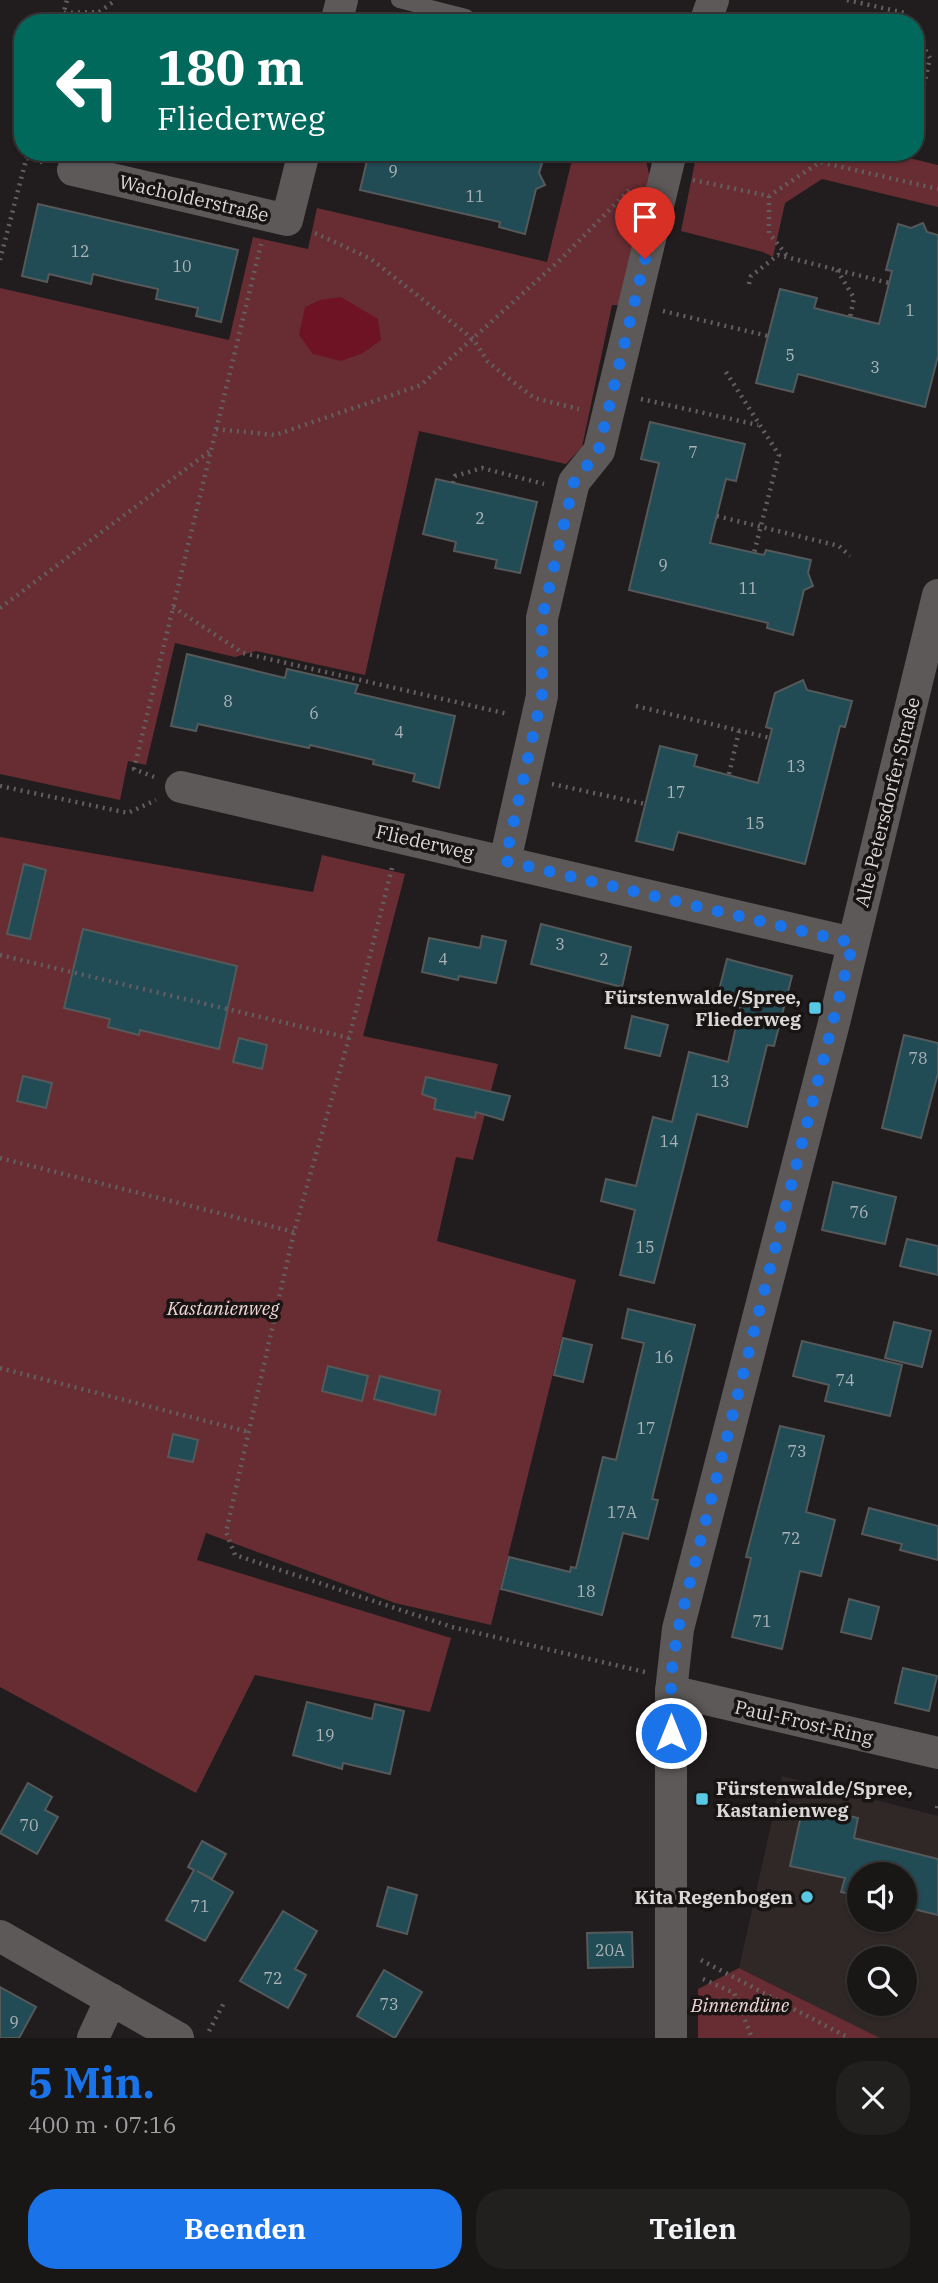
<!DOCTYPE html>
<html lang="de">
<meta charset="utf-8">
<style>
body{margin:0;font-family:"IBM Plex Serif",serif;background:#221f1f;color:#f1f3f6;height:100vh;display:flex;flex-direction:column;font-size:26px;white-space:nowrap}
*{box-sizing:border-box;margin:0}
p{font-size:23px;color:#9f9fa1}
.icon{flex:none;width:38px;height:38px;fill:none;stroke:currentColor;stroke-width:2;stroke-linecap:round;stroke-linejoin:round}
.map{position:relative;height:2038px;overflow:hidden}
.sheet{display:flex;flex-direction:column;background:#191616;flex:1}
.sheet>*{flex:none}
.guide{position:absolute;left:14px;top:14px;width:910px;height:147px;border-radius:28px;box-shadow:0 2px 5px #0004,0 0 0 2px #373535;background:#00695c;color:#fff;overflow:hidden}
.fabs{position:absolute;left:847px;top:1862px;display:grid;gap:14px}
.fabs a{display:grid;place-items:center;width:70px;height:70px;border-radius:50%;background:#191616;box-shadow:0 2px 5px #0004,0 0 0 2px #373535;font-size:35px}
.pin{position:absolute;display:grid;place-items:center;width:60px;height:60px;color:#fff;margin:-72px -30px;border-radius:50% 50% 50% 0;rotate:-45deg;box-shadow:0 0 7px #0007}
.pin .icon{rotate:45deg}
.me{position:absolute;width:77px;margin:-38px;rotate:0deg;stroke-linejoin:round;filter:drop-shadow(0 0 5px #0008)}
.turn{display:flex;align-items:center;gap:24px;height:147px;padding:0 28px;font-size:32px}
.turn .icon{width:91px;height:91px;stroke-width:2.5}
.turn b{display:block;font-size:49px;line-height:60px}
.round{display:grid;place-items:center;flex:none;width:74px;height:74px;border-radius:28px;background:#221f1f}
.headline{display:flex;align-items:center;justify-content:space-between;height:119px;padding:0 28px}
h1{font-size:42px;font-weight:700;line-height:52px;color:#1a73e8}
.button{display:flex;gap:14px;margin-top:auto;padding:14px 28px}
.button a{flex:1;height:80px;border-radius:28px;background:#1a73e8;color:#fff;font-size:28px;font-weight:700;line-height:80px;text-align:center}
.button a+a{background:#221f1f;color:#f1f3f6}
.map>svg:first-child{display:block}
.built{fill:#302727;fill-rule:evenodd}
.green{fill:#682d32}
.water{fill:#6e1324}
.building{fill:#214b55;stroke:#55595a;stroke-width:2}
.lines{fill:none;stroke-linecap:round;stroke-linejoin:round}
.path{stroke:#635f60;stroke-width:4.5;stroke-dasharray:2 5;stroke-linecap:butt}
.lane{stroke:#5d5959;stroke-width:16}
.street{stroke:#5d5959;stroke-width:32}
.route{stroke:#1a73e8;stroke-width:12;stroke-dasharray:0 21.6}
.poi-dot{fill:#59c8e4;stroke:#181414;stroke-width:2.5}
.labels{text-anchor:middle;stroke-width:7;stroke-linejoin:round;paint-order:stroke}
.number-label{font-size:16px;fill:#acb4b6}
.street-label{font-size:19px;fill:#dad7d7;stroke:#181414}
.poi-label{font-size:19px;font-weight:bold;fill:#dad7d7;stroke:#181414;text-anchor:end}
.park-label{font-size:19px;font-style:italic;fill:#f1d6d6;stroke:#181414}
</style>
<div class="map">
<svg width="938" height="2038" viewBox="0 0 938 2038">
<rect width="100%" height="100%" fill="#211d1e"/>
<!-- built -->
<path class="built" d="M 782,1776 L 938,1816 L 938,2038 L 880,2038 L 739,1968 ZM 859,1874 L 905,1874 L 905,1920 L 859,1920 ZM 859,1958 L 905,1958 L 905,2004 L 859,2004 Z"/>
<!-- green -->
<g class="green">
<polygon points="574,152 644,152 652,187 624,305 612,305 582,447 566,464 419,431 365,675 256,651 235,657 175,643 146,765 128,761 120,800 0,774 0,288 229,340 253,237 308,249 317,208 547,262"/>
<polygon points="697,152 884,152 938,165 938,207 822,179 785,203 773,257 763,252 681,231"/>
<polygon points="0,837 313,892 322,855 405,874 363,1036 498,1064 473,1160 456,1157 437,1241 576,1280 491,1625 395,1603 206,1533 197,1560 451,1638 430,1712 255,1675 196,1793 0,1687"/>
<polygon points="739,1968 880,2038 698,2038 698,1989"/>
</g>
<!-- water -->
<polygon class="water" points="341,297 378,319 381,340 363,353 341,361 313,354 299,335 305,307 320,300"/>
<!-- building -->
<g class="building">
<polygon points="369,152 511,152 543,160 539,173 545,185 536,189 525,234 499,227 500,222 360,190"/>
<polygon points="38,204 238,250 221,322 196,316 198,308 156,299 158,289 126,282 93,274 91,284 49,274 47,282 22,276"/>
<polygon points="923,223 927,232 938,235 938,356 925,407 798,374 793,392 756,383 780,289 817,298 814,308 879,324 892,271 886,270 898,224 911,228"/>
<polygon points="650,422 745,444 736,481 726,479 710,543 764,555 766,550 811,560 808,573 813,586 804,590 793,635 767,628 768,623 629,590 659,463 641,459"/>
<polygon points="436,479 537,502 520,573 495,568 497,560 454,551 456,542 423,534"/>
<polygon points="187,654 285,678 287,669 358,685 355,693 455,716 439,788 413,781 415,774 373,764 374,760 310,745 309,748 198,724 196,731 171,726"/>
<polygon points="803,680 807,690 852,701 845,727 840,726 805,864 678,832 673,850 636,841 660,746 697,755 694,766 758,783 772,729 766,727 775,693"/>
<polygon points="24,864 46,870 30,939 7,934"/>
<polygon points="541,924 631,947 622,987 531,964"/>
<polygon points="83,929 237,966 219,1049 140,1030 139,1035 108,1027 110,1019 64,1008"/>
<polygon points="482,936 506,941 496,983 459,976 458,980 422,972 429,938 480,948"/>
<polygon points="727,959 792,976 774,1046 767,1045 747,1127 697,1114 654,1283 620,1275 635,1210 601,1201 606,1179 636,1186 653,1117 672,1122 689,1052 728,1062 741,1004 717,998"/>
<polygon points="632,1016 668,1025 660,1056 625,1048"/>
<polygon points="904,1035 938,1043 938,1073 921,1138 882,1128"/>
<polygon points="239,1038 267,1045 262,1069 233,1062"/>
<polygon points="23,1076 52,1083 46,1108 17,1101"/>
<polygon points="426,1077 510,1096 503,1120 476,1112 475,1118 434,1109 436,1099 422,1094"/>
<polygon points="833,1182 896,1197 885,1244 822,1230"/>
<polygon points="907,1239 938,1246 938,1275 900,1266"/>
<polygon points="628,1309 695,1325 652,1499 658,1500 648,1539 623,1533 602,1615 501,1589 509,1557 570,1572 571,1567 576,1568 603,1457 616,1460 644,1343 622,1338"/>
<polygon points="894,1322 931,1331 922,1367 885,1358"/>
<polygon points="563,1338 592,1345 583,1382 554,1375"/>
<polygon points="802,1341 902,1365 890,1416 825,1401 829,1385 793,1376"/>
<polygon points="328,1366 368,1376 362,1401 322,1391"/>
<polygon points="380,1376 440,1391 435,1415 374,1399"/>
<polygon points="780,1426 824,1436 806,1512 835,1520 821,1576 800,1571 782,1649 732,1637 751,1558 746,1557"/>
<polygon points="173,1434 198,1440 193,1462 168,1457"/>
<polygon points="869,1508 938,1526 938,1560 900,1550 902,1544 862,1534"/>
<polygon points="849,1599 879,1607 871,1639 841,1632"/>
<polygon points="903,1668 937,1676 929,1711 895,1703"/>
<polygon points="307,1702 372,1719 375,1704 404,1711 390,1774 343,1763 342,1769 293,1755"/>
<polygon points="28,1783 52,1797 45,1810 58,1817 37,1854 0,1833"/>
<polygon points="803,1806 858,1818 854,1838 938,1859 938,1915 905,1907 905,1874 859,1874 859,1896 841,1892 845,1878 790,1866"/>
<polygon points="202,1841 226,1854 212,1879 197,1871 233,1892 205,1941 166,1920 194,1870 188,1867"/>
<polygon points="388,1887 417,1895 407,1934 377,1926"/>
<polygon points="283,1911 317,1931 295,1969 306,1975 288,2008 240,1981"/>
<polygon points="632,1932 633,1967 588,1968 587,1933"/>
<polygon points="384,1970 422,1992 395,2038 357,2016"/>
<polygon points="0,1987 36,2007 19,2038 0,2038"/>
</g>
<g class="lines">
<!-- path -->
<g class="path">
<polyline points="847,0 905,13 910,23"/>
<polyline points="64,13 99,12 116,0"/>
<polyline points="488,18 541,23"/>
<polyline points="156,20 167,23"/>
<polyline points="61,23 67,0"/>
<polyline points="915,32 930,58 917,116"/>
<polyline points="486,153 487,152"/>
<polyline points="27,158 46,163"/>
<polyline points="693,180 769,196 820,162 938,189"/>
<polyline points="769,196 769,233 788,257"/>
<polyline points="315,233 371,259 473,339 488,362 534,398 579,409"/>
<polyline points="0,260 28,152"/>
<polyline points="837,270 854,298 850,317"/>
<polyline points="749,284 751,276 778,255 889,283"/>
<polyline points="663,311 768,336"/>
<polyline points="726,372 779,455 754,553"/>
<polyline points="641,399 758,425"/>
<polyline points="216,429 275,435 421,385 560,260 629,190"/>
<polyline points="453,483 455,476 482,468 544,484"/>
<polyline points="717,516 839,546 850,556"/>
<polyline points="173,607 243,653 508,714"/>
<polyline points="0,608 210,451"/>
<polyline points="636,706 770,738"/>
<polyline points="729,774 739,731"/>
<polyline points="154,777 134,769 261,244"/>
<polyline points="552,784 645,804"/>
<polyline points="0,786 128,813 156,800"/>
<polyline points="392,868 349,1038 294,1232 226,1532 235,1555 452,1627 645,1672"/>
<polyline points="0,955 349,1038"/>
<polyline points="0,1158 294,1232"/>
<polyline points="0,1368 249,1432"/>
<polyline points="937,1808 938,1802"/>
<polyline points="701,1960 849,2038"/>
<polyline points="703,1979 734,1993 752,2038"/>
<polyline points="209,2031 225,2001"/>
</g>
<!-- lane -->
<polyline class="lane" points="399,0 466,17"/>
<!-- street -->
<g class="street">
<polyline points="336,23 342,0"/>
<polyline points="705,23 713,0"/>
<polyline points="73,170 287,220 304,152"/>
<polyline points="181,787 853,943"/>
<polyline points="505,861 542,696 542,618 572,490 574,482 599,451 671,152"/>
<polyline points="671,1691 938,1753"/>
<polyline points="0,1936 178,2038"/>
<polyline points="93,2038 111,1999"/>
<polyline points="671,2038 671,1691 678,1629 835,1019 938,595"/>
</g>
</g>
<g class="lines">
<!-- route -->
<polyline class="route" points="645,259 598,452 574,482 572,490 542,618 542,695 505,861 853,943 678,1629 671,1675 671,1733"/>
</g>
<!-- markers -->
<g class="poi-dot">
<rect x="808" y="1001" width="14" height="14" rx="3.5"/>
<rect x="695" y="1792" width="14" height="14" rx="3.5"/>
<circle cx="807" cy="1897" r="7"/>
</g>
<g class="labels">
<!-- number labels -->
<g class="number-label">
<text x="393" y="177">9</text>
<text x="475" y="202">11</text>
<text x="80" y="257">12</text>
<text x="182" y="272">10</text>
<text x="910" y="316">1</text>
<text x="790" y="361">5</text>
<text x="875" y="373">3</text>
<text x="693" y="458">7</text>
<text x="480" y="524">2</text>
<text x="663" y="571">9</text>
<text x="748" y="594">11</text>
<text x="228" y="707">8</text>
<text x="314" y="719">6</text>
<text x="399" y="738">4</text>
<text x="796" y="772">13</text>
<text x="676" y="798">17</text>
<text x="755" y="829">15</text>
<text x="560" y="950">3</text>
<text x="443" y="965">4</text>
<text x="604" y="965">2</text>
<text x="918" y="1064">78</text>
<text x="720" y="1087">13</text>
<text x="669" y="1147">14</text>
<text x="859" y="1218">76</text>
<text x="645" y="1253">15</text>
<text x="664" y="1363">16</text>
<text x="845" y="1386">74</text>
<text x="646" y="1434">17</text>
<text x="797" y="1457">73</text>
<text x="622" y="1518">17A</text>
<text x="791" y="1544">72</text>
<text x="586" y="1597">18</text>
<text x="762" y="1627">71</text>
<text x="325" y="1741">19</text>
<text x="29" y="1831">70</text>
<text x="200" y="1912">71</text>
<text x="610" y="1956">20A</text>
<text x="273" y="1984">72</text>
<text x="389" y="2010">73</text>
<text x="14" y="2028">9</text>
</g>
<!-- street labels -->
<g class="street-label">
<text transform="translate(194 198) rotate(13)" y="7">Wacholderstraße</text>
<text transform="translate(887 802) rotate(-76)" y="7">Alte Petersdorfer Straße</text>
<text transform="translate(425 842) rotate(13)" y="7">Fliederweg</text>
<text transform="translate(804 1722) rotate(13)" y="7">Paul-Frost-Ring</text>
</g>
<!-- poi labels -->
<g class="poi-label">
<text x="801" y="1004">Fürstenwalde/Spree,<tspan x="801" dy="22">Fliederweg</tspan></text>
<text x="716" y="1795" text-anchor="start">Fürstenwalde/Spree,<tspan x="716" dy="22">Kastanienweg</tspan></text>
<text x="793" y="1904">Kita Regenbogen</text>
</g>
<!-- park labels -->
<g class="park-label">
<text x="223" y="1315">Kastanienweg</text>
<text x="740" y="2012">Binnendüne</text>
</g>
</g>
</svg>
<div class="fabs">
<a><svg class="icon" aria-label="sound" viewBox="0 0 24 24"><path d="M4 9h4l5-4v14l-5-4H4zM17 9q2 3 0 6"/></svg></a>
<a><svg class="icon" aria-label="search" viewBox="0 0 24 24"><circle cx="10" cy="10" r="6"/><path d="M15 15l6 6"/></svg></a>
</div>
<div class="pin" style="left:645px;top:259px;background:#d93025"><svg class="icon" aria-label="arrive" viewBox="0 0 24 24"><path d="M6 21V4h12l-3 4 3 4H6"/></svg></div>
<svg class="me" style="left:671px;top:1733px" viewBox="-20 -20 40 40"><circle r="17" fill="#1a73e8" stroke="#fff" stroke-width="3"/><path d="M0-11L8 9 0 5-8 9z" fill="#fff"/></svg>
<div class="guide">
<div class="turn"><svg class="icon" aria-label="left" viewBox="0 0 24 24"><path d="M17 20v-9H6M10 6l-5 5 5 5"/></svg><div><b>180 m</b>Fliederweg</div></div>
</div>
</div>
<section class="sheet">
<div class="headline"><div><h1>5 Min.</h1><p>400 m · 07:16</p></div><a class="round"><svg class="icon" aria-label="close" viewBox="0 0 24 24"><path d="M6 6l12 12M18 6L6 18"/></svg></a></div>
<div class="button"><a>Beenden</a><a>Teilen</a></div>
</section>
